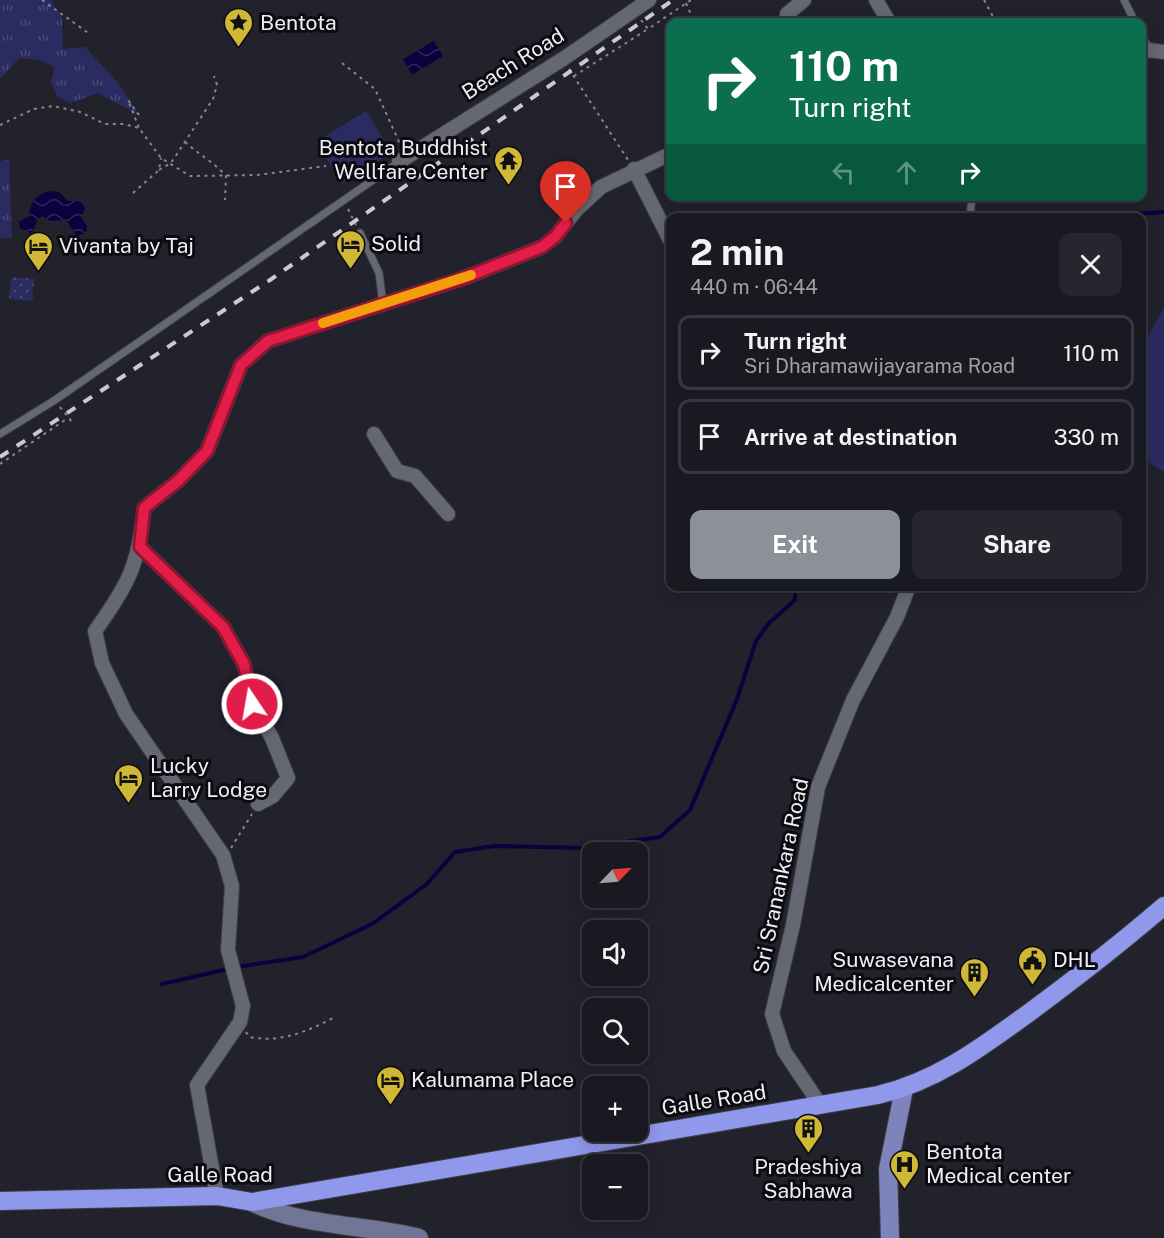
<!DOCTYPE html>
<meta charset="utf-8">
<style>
body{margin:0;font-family:"Public Sans",sans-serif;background:#26272e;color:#f1f3f6;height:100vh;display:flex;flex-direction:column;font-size:22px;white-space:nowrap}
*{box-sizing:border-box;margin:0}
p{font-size:20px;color:#9fa1a5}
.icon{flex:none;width:33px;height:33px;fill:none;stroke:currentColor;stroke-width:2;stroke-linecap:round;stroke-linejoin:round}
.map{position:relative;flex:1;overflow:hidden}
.side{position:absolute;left:666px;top:213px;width:480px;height:378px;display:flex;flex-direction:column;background:#191a21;border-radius:12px;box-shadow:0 3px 15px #0003,0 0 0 2px #37383f}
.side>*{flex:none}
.banner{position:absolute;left:666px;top:18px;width:480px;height:183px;border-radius:12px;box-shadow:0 3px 15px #0003,0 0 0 2px #37383f;background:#0b6e4f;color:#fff;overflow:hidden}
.needle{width:39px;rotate:65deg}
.buttons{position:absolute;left:582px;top:842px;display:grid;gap:12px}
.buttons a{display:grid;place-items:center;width:66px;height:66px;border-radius:12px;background:#191a21;box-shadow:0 3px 15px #0003,0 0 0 2px #37383f;font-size:30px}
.pin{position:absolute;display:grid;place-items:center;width:51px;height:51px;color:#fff;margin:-62px -26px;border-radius:50% 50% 50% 0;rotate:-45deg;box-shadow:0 0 6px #0007}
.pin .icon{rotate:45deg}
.me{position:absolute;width:66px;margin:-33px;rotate:348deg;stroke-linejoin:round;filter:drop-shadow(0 0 4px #0008)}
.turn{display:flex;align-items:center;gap:21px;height:126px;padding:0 24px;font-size:27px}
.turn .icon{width:78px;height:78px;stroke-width:2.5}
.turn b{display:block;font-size:42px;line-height:51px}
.lanes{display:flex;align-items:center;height:57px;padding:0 24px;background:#0003;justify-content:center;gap:30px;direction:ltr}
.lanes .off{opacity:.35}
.round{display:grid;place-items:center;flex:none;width:63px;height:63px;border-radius:12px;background:#26272e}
.overview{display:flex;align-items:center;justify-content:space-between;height:102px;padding:0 24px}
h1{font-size:36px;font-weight:700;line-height:45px}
.cta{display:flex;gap:12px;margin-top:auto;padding:12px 24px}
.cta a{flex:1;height:69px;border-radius:12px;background:#8c9099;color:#fff;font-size:24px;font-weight:700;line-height:69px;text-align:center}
.cta a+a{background:#26272e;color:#f1f3f6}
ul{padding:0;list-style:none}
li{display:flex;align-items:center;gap:18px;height:75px;margin:0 12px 9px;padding:0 12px;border:3px solid #37383f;border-radius:12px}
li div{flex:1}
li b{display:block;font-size:22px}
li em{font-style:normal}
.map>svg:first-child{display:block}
.grass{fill:url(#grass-tufts)}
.park{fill:url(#park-dots)}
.pitch{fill:#2a2c61}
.water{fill:url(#water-waves)}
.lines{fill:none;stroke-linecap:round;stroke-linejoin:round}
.stream{stroke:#0c003f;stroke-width:4}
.lane-casing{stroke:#3d3e46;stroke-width:9}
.street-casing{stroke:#3d3e46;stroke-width:16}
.secondary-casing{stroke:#3d3e46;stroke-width:20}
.primary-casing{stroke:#3d3e46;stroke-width:20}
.highway-casing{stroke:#3d3e46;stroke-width:20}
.path{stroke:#85868e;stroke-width:2;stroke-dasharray:3 4.5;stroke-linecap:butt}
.lane{stroke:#656772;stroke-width:7}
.street{stroke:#656772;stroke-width:14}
.secondary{stroke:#727696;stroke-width:18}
.primary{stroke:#7e84bb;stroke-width:18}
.highway{stroke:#8f98eb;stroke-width:18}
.rail{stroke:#cacbd2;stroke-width:4;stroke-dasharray:10 10;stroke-linecap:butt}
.route-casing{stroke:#92132f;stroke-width:15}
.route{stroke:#e11d48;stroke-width:10}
.slow{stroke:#f59e0b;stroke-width:10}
.labels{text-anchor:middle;stroke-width:6;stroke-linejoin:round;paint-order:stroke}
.poi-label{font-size:21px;fill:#eeeff6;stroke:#0c0c10;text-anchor:start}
.street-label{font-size:21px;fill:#eeeff6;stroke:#0c0c10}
</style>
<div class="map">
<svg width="1164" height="1238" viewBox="0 0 1164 1238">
<defs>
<pattern id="grass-tufts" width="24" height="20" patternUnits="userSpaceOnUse" patternTransform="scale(1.5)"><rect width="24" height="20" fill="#2a2c61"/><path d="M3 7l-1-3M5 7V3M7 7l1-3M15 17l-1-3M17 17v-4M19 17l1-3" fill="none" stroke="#494b78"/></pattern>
<pattern id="park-dots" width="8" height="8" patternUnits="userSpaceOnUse" patternTransform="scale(1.5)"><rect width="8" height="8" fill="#2a2c61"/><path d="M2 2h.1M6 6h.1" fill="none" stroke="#494b78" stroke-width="1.8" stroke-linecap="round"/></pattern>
<pattern id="water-waves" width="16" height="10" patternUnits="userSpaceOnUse" patternTransform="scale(1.5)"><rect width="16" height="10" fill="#0c003f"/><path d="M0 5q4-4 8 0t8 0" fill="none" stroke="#30265b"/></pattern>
</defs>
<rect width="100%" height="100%" fill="#21222c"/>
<!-- grass -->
<g class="grass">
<polygon points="0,0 51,0 62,18 63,49 85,47 119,84 139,115 98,93 70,103 57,97 51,81 55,67 40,60 19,58 0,79"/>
<polygon points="9,160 12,239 0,238 0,161"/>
</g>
<!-- park -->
<polygon class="park" points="11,277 34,279 32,301 9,299"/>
<!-- pitch -->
<g class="pitch">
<polygon points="366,111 392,153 342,184 316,142"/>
<polygon points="1164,308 1164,472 1142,458 1142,347"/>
</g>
<!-- water -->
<g class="water">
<polygon points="434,41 443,56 412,75 403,59"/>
<path d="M 52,191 L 59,192 L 68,201 L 76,200 L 83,204 L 85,209 L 81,217 L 87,226 L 86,234 L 76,235 L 66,220 L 50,221 L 42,216 L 37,220 L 33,232 L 30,233 L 20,228 L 19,221 L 29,216 C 30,202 37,193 52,191 Z"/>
</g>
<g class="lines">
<!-- stream -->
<g class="stream">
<polyline points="1134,218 1137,214 1164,212"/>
<polyline points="236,967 303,957 372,924 427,884 455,852 494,846 583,848 660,837 690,810 737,699 756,641 769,623 795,600 795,586"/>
<polyline points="162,984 228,969"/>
</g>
<defs>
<g id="lane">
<polyline points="1124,0 1135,22"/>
<polyline points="1142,35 1149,50"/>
<polyline points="970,218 972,196"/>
<polyline points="360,233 379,273 383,304"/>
<polyline points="0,434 55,400 399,162"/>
</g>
<g id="street">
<polyline points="876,0 889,22"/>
<polyline points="786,22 787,14 804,0"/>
<polyline points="1142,53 1149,50 1164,52"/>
<polyline points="399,162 563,59 649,0"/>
<polyline points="634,169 670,240"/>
<polyline points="374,434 397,471 415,476 448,514"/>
<polyline points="140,547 223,627 244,664 252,703 272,738 288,778 273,796 258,804"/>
<polyline points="821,1106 784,1051 772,1014 793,925 818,787 853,700 897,617 909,586"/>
<path d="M 217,1196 L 197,1085 L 240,1022 L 243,1006 L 228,950 L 232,886 L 223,855 L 126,714 L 102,663 L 95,631 C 128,585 139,565 144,508 L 179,480 L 207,451 L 241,365 L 268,341 L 464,278 L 542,247 L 555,237 L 577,209 L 601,187 L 670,154"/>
</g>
<path id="secondary" d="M 252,1202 C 302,1227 364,1224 419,1238"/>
<polyline id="primary" points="890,1238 888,1169 904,1089"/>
<path id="highway" d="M 0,1201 L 217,1196 L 252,1202 L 878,1095 C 937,1081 982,1047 1030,1012 C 1076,978 1121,943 1164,906"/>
</defs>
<!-- lane casing -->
<use href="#lane" class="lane-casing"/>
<!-- street casing -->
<use href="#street" class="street-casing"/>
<!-- secondary casing -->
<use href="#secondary" class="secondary-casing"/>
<!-- primary casing -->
<use href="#primary" class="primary-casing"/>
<!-- highway casing -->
<use href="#highway" class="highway-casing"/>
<!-- path -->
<g class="path">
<polyline points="42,0 91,35"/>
<polyline points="984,0 996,22"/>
<polyline points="686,3 694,22"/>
<polyline points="641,20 648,29 691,0"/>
<polyline points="342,63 375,89 401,146"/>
<polyline points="569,69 628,160"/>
<polyline points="574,76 648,29"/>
<polyline points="139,115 128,100 139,128"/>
<polyline points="0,125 34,109 53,106 80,112 105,124 124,124 139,128 161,158 190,176 257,175 326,166"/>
<path d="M 185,142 C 198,154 214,162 226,176 L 225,200"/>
<polyline points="159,170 171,163 213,99 217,85 214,76"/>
<polyline points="133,193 159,170 161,158"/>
<polyline points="348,209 356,225"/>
<polyline points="60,407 72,422"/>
<polyline points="0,464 68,418"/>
<polyline points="231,848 252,814"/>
<path d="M 246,1032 L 249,1037 C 280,1043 306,1032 333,1018"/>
</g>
<!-- lane -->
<use href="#lane" class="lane"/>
<!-- street -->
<use href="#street" class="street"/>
<!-- secondary -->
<use href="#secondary" class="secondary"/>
<!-- primary -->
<use href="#primary" class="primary"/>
<!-- highway -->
<use href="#highway" class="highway"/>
<!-- rail -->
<polyline class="rail" points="0,457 270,280 673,0"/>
</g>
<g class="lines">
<defs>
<polyline id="route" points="252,704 244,664 223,627 140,547 144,508 179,480 207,451 241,365 268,341 464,278 542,247 555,237 566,223"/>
</defs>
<!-- route casing -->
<use href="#route" class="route-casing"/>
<!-- route -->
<use href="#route" class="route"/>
<!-- slow -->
<polyline class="slow" points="323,323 471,275"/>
</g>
<!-- icons -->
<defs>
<symbol id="sight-pin" viewBox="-11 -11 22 30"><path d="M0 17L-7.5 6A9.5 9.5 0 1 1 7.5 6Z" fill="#d0b836" stroke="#0c0c10"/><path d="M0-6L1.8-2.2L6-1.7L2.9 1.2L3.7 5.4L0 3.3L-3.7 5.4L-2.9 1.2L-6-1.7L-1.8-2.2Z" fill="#111"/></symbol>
<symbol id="temple-pin" viewBox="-11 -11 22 30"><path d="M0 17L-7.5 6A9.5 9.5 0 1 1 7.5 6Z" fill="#d0b836" stroke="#0c0c10"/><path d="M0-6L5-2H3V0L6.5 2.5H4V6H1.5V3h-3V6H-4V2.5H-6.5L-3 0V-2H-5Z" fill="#111"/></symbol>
<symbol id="hotel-pin" viewBox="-11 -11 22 30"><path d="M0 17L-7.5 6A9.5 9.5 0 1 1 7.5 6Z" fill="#d0b836" stroke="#0c0c10"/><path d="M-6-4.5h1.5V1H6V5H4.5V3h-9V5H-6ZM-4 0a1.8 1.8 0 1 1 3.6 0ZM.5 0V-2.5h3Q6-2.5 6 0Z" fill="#111"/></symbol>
<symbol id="civic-pin" viewBox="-11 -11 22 30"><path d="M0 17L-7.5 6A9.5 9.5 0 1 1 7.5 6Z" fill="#d0b836" stroke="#0c0c10"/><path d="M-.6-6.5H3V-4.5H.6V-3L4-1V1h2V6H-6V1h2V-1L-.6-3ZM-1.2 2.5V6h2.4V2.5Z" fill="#111"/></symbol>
<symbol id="building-pin" viewBox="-11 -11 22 30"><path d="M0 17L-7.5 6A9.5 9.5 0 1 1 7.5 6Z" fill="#d0b836" stroke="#0c0c10"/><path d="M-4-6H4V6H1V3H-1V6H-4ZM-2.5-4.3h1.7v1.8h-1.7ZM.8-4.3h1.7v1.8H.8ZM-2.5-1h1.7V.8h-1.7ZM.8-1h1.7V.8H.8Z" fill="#111"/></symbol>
<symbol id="hospital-pin" viewBox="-11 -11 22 30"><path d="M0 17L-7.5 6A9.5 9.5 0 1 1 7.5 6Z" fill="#d0b836" stroke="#0c0c10"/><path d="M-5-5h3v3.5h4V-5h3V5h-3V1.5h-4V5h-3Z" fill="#111"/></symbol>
</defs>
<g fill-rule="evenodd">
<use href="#sight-pin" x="222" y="6" width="33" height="45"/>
<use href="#temple-pin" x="492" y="144" width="33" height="45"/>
<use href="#hotel-pin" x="334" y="228" width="33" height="45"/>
<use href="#hotel-pin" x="22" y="230" width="33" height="45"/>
<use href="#hotel-pin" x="112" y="762" width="33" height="45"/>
<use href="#civic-pin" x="1016" y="944" width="33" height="45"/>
<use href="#building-pin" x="958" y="956" width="33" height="45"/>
<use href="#hotel-pin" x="374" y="1064" width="33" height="45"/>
<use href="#building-pin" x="792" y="1112" width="33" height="45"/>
<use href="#hospital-pin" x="888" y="1148" width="33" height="45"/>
</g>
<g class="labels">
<!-- poi labels -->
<g class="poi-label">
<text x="260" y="30">Bentota</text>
<text x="488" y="155" text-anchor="end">Bentota Buddhist<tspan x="488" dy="24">Wellfare Center</tspan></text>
<text x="371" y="251">Solid</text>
<text x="59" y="253">Vivanta by Taj</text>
<text x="150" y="773">Lucky<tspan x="150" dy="24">Larry Lodge</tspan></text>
<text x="954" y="967" text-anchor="end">Suwasevana<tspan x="954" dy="24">Medicalcenter</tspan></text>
<text x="1053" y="967">DHL</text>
<text x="411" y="1087">Kalumama Place</text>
<text x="926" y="1159">Bentota<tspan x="926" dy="24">Medical center</tspan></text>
<text x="808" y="1174" text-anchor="middle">Pradeshiya<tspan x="808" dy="24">Sabhawa</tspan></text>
</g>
<!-- street labels -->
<g class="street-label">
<text transform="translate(513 64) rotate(-32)" y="7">Beach Road</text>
<text transform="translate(781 876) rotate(-78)" y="7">Sri Sranankara Road</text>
<text transform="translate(714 1100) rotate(-9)" y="7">Galle Road</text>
<text x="220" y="1182">Galle Road</text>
</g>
</g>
</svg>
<div class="buttons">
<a><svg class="needle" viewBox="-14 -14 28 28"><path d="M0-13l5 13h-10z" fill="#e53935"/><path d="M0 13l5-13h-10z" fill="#9fa1a5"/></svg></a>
<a><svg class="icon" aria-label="sound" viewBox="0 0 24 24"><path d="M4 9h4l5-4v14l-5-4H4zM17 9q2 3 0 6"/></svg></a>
<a><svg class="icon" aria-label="search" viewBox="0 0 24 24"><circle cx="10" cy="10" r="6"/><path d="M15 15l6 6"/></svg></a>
<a>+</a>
<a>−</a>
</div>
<div class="pin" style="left:566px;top:223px;background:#d93025"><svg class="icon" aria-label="arrive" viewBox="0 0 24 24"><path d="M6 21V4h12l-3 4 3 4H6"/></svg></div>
<svg class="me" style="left:252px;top:704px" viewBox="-20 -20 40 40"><circle r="17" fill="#e11d48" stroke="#fff" stroke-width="3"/><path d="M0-11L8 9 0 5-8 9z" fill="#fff"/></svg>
<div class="banner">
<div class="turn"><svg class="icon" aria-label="right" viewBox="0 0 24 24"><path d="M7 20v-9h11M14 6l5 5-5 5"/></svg><div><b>110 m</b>Turn right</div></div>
<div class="lanes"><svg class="icon off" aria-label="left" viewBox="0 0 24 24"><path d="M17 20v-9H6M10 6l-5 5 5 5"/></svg><svg class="icon off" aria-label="ahead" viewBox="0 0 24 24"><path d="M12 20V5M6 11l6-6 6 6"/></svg><svg class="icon" aria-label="right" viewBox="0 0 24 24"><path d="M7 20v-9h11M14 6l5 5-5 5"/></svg></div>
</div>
<section class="side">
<div class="overview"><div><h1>2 min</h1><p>440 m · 06:44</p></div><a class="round"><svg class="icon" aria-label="close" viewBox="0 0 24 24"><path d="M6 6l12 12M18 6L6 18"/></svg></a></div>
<ul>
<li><svg class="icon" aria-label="right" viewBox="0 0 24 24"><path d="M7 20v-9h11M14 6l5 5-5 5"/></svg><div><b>Turn right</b><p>Sri Dharamawijayarama Road</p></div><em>110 m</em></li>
<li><svg class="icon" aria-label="arrive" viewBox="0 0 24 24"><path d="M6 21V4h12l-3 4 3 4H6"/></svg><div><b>Arrive at destination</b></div><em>330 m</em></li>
</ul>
<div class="cta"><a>Exit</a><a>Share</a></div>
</section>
</div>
